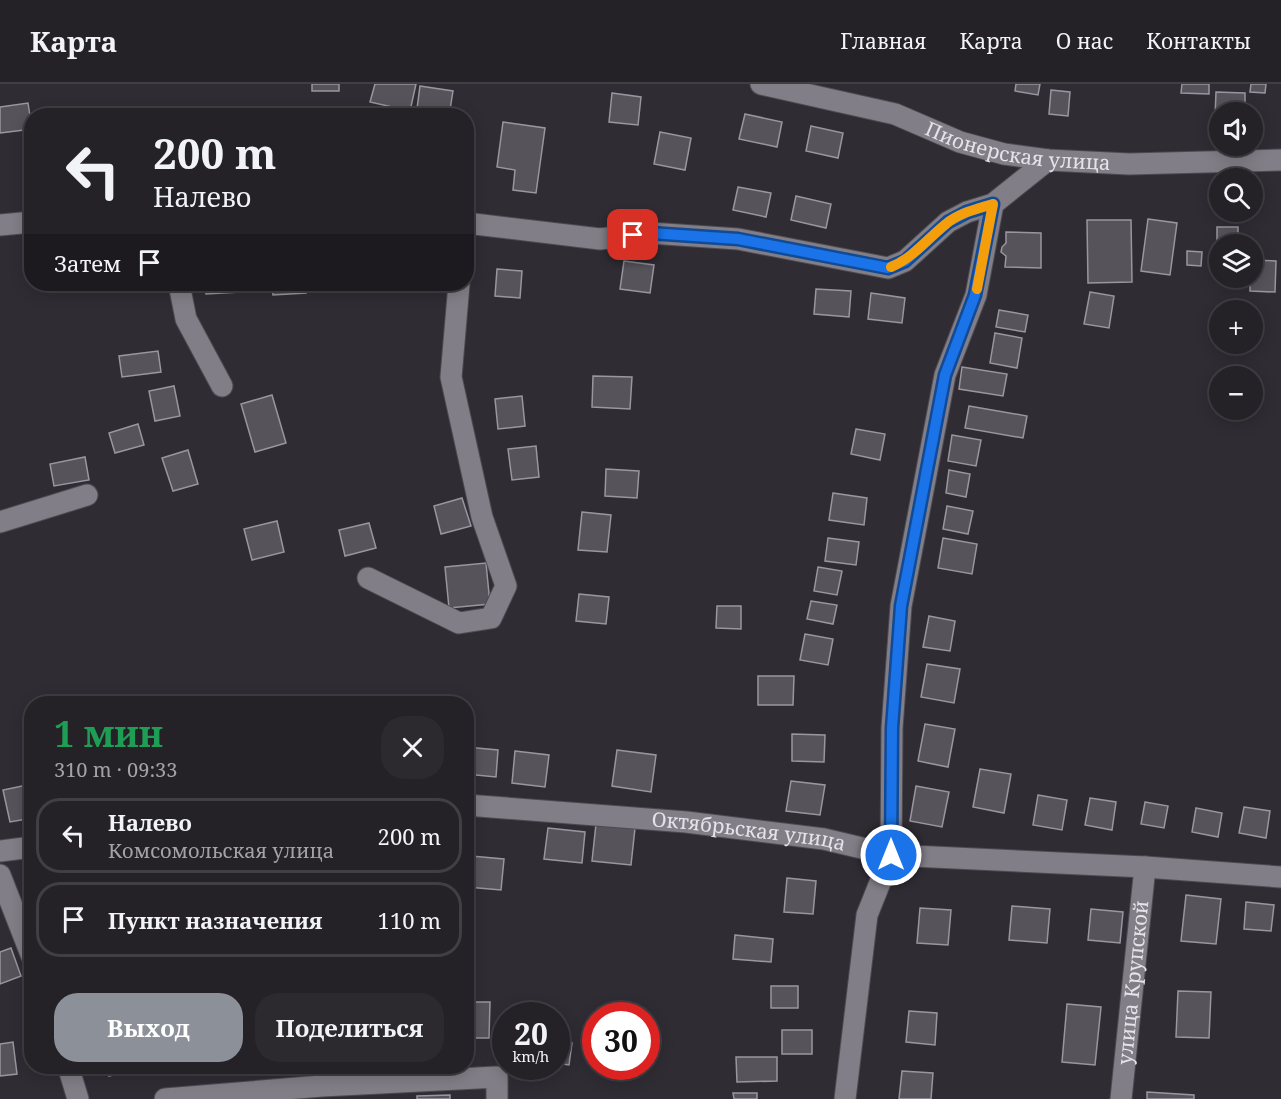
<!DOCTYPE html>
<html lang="ru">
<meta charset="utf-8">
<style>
body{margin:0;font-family:"Noto Serif",serif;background:#2c292f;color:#f1f3f6;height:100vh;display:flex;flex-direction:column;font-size:22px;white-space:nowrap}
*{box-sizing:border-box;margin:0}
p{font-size:20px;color:#a3a3a7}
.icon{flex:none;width:33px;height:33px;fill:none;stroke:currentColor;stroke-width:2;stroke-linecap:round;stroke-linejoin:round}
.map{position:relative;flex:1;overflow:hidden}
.drawer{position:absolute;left:24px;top:612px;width:450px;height:378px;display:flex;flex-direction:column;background:#242127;border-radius:24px;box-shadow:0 3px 15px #0003,0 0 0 2px #413e44}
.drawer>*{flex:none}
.banner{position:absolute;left:24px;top:24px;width:450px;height:183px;border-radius:24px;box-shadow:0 3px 15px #0003,0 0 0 2px #413e44;background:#242127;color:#f1f3f6;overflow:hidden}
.fabs{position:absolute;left:1209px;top:18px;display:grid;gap:12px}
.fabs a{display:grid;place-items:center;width:54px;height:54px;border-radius:50%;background:#242127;box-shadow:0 3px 15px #0003,0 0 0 2px #413e44;font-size:30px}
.speed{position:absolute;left:492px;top:918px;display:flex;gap:12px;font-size:30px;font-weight:700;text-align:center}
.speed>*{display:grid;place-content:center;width:78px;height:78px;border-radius:50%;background:#242127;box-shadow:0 3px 15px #0003,0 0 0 2px #413e44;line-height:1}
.speed small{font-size:15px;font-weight:400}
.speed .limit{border:9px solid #d22;background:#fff;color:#111}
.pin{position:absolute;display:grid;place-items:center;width:51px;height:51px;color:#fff;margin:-26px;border-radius:12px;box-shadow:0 3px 9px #0006}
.me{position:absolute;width:66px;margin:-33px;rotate:0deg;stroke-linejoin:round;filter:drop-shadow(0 0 4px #0008)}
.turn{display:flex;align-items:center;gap:21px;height:126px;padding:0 30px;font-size:27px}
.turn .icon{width:78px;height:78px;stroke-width:2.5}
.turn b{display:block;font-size:42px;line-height:51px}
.then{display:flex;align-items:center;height:57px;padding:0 30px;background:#0003;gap:12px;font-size:22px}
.round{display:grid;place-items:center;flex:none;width:63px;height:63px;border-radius:24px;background:#2c292f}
.head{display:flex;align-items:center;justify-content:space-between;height:102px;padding:0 30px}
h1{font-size:36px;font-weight:700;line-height:45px;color:#1e9e55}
.primary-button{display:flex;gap:12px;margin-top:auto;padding:12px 30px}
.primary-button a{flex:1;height:69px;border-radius:24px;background:#8c9099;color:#fff;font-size:24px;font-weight:700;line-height:69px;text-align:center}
.primary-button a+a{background:#2c292f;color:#f1f3f6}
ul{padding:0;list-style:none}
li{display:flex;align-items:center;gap:18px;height:75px;margin:0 12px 9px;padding:0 18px;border:3px solid #413e44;border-radius:24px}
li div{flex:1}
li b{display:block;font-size:22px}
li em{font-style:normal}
header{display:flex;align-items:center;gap:36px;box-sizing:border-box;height:84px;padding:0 30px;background:#242127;border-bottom:2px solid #413e44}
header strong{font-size:28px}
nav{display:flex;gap:33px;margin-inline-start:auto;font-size:21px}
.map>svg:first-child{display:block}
.building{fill:#57535b;stroke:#9a959f;stroke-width:1.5}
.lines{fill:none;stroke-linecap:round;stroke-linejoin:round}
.minor-casing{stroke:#4d4b50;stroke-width:23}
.minor{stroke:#827e87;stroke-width:21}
.route-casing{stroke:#114b97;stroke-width:15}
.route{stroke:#1a73e8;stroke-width:10}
.slow{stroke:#f59e0b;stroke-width:10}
.labels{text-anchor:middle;stroke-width:6;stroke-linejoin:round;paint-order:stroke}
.street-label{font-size:20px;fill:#e5e3e8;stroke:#26232a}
</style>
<header>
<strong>Карта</strong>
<nav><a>Главная</a><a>Карта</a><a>О нас</a><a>Контакты</a></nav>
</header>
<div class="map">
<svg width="1281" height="1015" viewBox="0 0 1281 1015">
<rect width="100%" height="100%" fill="#302c34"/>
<!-- building -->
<g class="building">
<rect x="312" y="0" width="27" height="7"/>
<polygon points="375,0 416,0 410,27 370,18"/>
<polygon points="1016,0 1040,0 1038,11 1015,7"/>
<polygon points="1182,0 1209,0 1209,10 1181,9"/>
<polygon points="1251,0 1266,0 1265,9 1250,8"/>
<polygon points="420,2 453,7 449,32 416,32"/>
<polygon points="1051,6 1070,8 1068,32 1049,30"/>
<polygon points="1216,8 1245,9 1245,28 1220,28 1220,33 1215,33"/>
<polygon points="612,9 641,13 638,41 609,38"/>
<polygon points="28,19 32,45 0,49 0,23"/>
<polygon points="255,26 255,32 222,32 222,29"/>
<polygon points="745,30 782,38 777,63 739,55"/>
<polygon points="503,38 545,44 536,109 513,106 515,86 497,83"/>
<polygon points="811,42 843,49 838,74 806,67"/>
<polygon points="660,48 691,54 685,86 654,80"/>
<polygon points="738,103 771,109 766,133 733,126"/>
<polygon points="796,112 831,120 826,144 791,136"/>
<polygon points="1148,135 1177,139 1170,191 1141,187"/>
<polygon points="1087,136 1131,136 1132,198 1088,199"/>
<polygon points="1217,143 1238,143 1238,160 1217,161"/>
<polygon points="1006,148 1041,149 1041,184 1005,183 1006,172 1001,168 1002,163 1006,159"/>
<polygon points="1187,167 1202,168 1201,182 1187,181"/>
<polygon points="1252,176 1276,177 1275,208 1250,207 1250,194 1252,194"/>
<polygon points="624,177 654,181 650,209 620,205"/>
<polygon points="497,185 522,187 520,214 495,212"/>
<polygon points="206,200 240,200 240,208 206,210"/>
<polygon points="272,200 305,200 306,209 273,211"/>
<polygon points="816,205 851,207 849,233 814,230"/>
<polygon points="1090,208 1114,212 1109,244 1084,240"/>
<polygon points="871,209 905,214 902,239 868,235"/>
<polygon points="999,226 1028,231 1025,248 996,243"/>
<polygon points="995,249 1022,254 1017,284 990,279"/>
<polygon points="158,267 161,288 122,293 119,272"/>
<polygon points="962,283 1007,290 1003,312 959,305"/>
<polygon points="593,292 632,293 630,325 592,323"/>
<polygon points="174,302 180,332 155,337 149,307"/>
<polygon points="272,311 286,359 255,368 241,320"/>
<polygon points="522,312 525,342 498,345 495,315"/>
<polygon points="969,322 1027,332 1023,354 965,344"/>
<polygon points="138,340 144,361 115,369 109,349"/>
<polygon points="856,345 885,350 880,376 851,370"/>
<polygon points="952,351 981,356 976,382 948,377"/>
<polygon points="536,362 539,393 512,396 508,365"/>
<polygon points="188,366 198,400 173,407 162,374"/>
<polygon points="85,373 89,396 54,402 50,380"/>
<polygon points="606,385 639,387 637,414 605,412"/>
<polygon points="949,386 970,390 966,413 946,409"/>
<polygon points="833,409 867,414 864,441 829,436"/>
<polygon points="462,414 471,442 441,450 434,422"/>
<polygon points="947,422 973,427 968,450 943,445"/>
<polygon points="582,428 611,431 607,468 578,466"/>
<polygon points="277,437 284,468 252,476 244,445"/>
<polygon points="369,439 376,464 345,472 339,446"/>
<polygon points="828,454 859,458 856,481 825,477"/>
<polygon points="943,454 977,460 972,490 938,484"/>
<polygon points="486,479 490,520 449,524 445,483"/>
<polygon points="818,483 842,487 837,511 814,507"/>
<polygon points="579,510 609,513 606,540 576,537"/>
<polygon points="811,517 837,521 833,540 807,535"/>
<polygon points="717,522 741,522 741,545 716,544"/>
<polygon points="929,532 955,537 950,567 923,563"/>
<polygon points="805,550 833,555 828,581 800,576"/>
<polygon points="927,580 960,585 954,619 921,613"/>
<polygon points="758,592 794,592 793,621 758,621"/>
<polygon points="925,640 955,645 948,683 918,677"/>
<polygon points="792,650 825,651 824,678 792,677"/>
<polygon points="466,663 498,666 496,693 466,690"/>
<polygon points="617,666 656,671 651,708 612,702"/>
<polygon points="515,667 549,671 545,703 512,699"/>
<polygon points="980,685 1011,690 1004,729 973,723"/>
<polygon points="791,697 825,701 820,731 786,727"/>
<polygon points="32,700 32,734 10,738 3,706"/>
<polygon points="916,702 949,708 942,743 910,737"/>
<polygon points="1038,711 1067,716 1062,746 1033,741"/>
<polygon points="1090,714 1116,718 1112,746 1085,741"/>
<polygon points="1145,718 1168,722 1164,744 1141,740"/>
<polygon points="1244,723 1270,727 1266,754 1239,749"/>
<polygon points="1196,724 1222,729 1218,753 1192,748"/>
<polygon points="596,740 635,744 631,781 592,777"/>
<polygon points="548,744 585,748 582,779 544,775"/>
<polygon points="471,772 504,775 501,806 467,803"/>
<polygon points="787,794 816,797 813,830 784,828"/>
<polygon points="1186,811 1221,815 1216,860 1181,857"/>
<polygon points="1246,818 1274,821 1271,847 1244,845"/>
<polygon points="1012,822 1050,825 1047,859 1009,856"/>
<polygon points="920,824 951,826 948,861 917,859"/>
<polygon points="1091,825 1123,828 1120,859 1088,856"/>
<polygon points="735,851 773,855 771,878 733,875"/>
<polygon points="11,864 21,892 0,900 0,868"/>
<rect x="771" y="902" width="27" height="22"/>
<polygon points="1178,907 1211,908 1209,954 1176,953"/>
<polygon points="466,918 490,918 489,954 466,954"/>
<polygon points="1067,920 1101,923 1095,981 1062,978"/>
<polygon points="909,927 937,929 935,961 906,958"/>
<rect x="782" y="946" width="30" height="24"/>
<polygon points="556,957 572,959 569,981 556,979"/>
<polygon points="13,958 17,990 0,992 0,960"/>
<polygon points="736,973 777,973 777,997 737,998"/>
<polygon points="107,982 134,982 134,986 109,992"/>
<polygon points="303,982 333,982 333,992 303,993"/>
<polygon points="397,982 424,982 424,987 397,988"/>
<polygon points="902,987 933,989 931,1015 899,1015"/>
<polygon points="1147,1008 1194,1011 1194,1015 1147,1015"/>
<polygon points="733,1009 757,1009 757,1015 734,1015"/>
<polygon points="450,1011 450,1015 417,1015 417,1012"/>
</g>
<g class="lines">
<defs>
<g id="minor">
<path id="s1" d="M 761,0 L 895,30 L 960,58 L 1004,70 L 1048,76 L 1129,80 L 1281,76"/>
<polyline points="466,139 600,155 650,149 738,155 888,184 905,177 948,138 967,128 993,120 1048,76"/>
<polyline points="0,141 32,138"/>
<polyline points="179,200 186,235 222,302"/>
<polyline points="0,438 87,411"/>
<polyline points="368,494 459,539 491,534 506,502 482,433 451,293 459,200"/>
<path id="s2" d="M 466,721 L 686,738 L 824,755 L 891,771 L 1145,783 L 1281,793"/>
<polyline points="0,767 32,763"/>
<polyline points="0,791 32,873"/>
<polyline points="68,982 78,1015"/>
<polyline points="165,1015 322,1002 497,993 497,1015"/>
<polyline points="845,1015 867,831 891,771 892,644 901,522 945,291 976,211 993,120"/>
<path id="s3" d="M 1121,1015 L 1145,783"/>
</g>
</defs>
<!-- minor casing -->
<use href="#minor" class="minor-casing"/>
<!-- minor -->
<use href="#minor" class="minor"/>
</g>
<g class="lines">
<defs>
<polyline id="route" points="633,151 650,149 738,155 888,184 905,177 948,138 967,128 993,120 975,211 945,291 901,522 892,644 891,771"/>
</defs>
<!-- route casing -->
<use href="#route" class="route-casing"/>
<!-- route -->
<use href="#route" class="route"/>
<!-- slow -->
<path class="slow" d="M 891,183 C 913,174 927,155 946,140 C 959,129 977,125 993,120 L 977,205"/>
</g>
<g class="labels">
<!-- street labels -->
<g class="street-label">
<text dy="7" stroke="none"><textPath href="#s1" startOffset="266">Пионерская улица</textPath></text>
<text dy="7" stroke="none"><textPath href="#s2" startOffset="284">Октябрьская улица</textPath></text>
<text dy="7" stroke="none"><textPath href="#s3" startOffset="117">улица Крупской</textPath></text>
</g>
</g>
</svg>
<div class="fabs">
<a><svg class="icon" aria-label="sound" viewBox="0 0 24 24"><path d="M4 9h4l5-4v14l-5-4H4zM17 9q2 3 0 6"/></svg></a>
<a><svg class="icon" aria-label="search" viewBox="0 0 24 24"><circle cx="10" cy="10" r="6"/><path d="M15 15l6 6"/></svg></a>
<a><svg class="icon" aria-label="layers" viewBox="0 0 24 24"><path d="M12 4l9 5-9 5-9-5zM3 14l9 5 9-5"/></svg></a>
<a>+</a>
<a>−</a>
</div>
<div class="speed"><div>20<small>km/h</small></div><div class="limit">30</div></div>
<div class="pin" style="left:633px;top:151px;background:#d93025"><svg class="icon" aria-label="arrive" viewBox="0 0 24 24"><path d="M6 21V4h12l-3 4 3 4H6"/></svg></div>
<svg class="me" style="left:891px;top:771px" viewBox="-20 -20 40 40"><circle r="17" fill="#1a73e8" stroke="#fff" stroke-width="3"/><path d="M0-11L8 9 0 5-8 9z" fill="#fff"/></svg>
<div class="banner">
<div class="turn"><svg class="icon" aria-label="left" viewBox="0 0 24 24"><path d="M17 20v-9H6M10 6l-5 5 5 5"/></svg><div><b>200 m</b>Налево</div></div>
<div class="then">Затем<svg class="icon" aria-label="arrive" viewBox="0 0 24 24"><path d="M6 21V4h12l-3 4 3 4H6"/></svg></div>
</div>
<section class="drawer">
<div class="head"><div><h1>1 мин</h1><p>310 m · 09:33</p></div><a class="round"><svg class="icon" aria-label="close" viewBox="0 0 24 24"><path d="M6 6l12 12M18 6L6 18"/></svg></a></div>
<ul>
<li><svg class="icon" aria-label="left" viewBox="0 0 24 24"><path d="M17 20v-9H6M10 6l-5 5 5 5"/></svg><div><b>Налево</b><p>Комсомольская улица</p></div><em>200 m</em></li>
<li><svg class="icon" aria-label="arrive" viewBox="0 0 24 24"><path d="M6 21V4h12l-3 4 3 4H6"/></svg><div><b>Пункт назначения</b></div><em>110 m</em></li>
</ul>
<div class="primary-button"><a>Выход</a><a>Поделиться</a></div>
</section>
</div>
